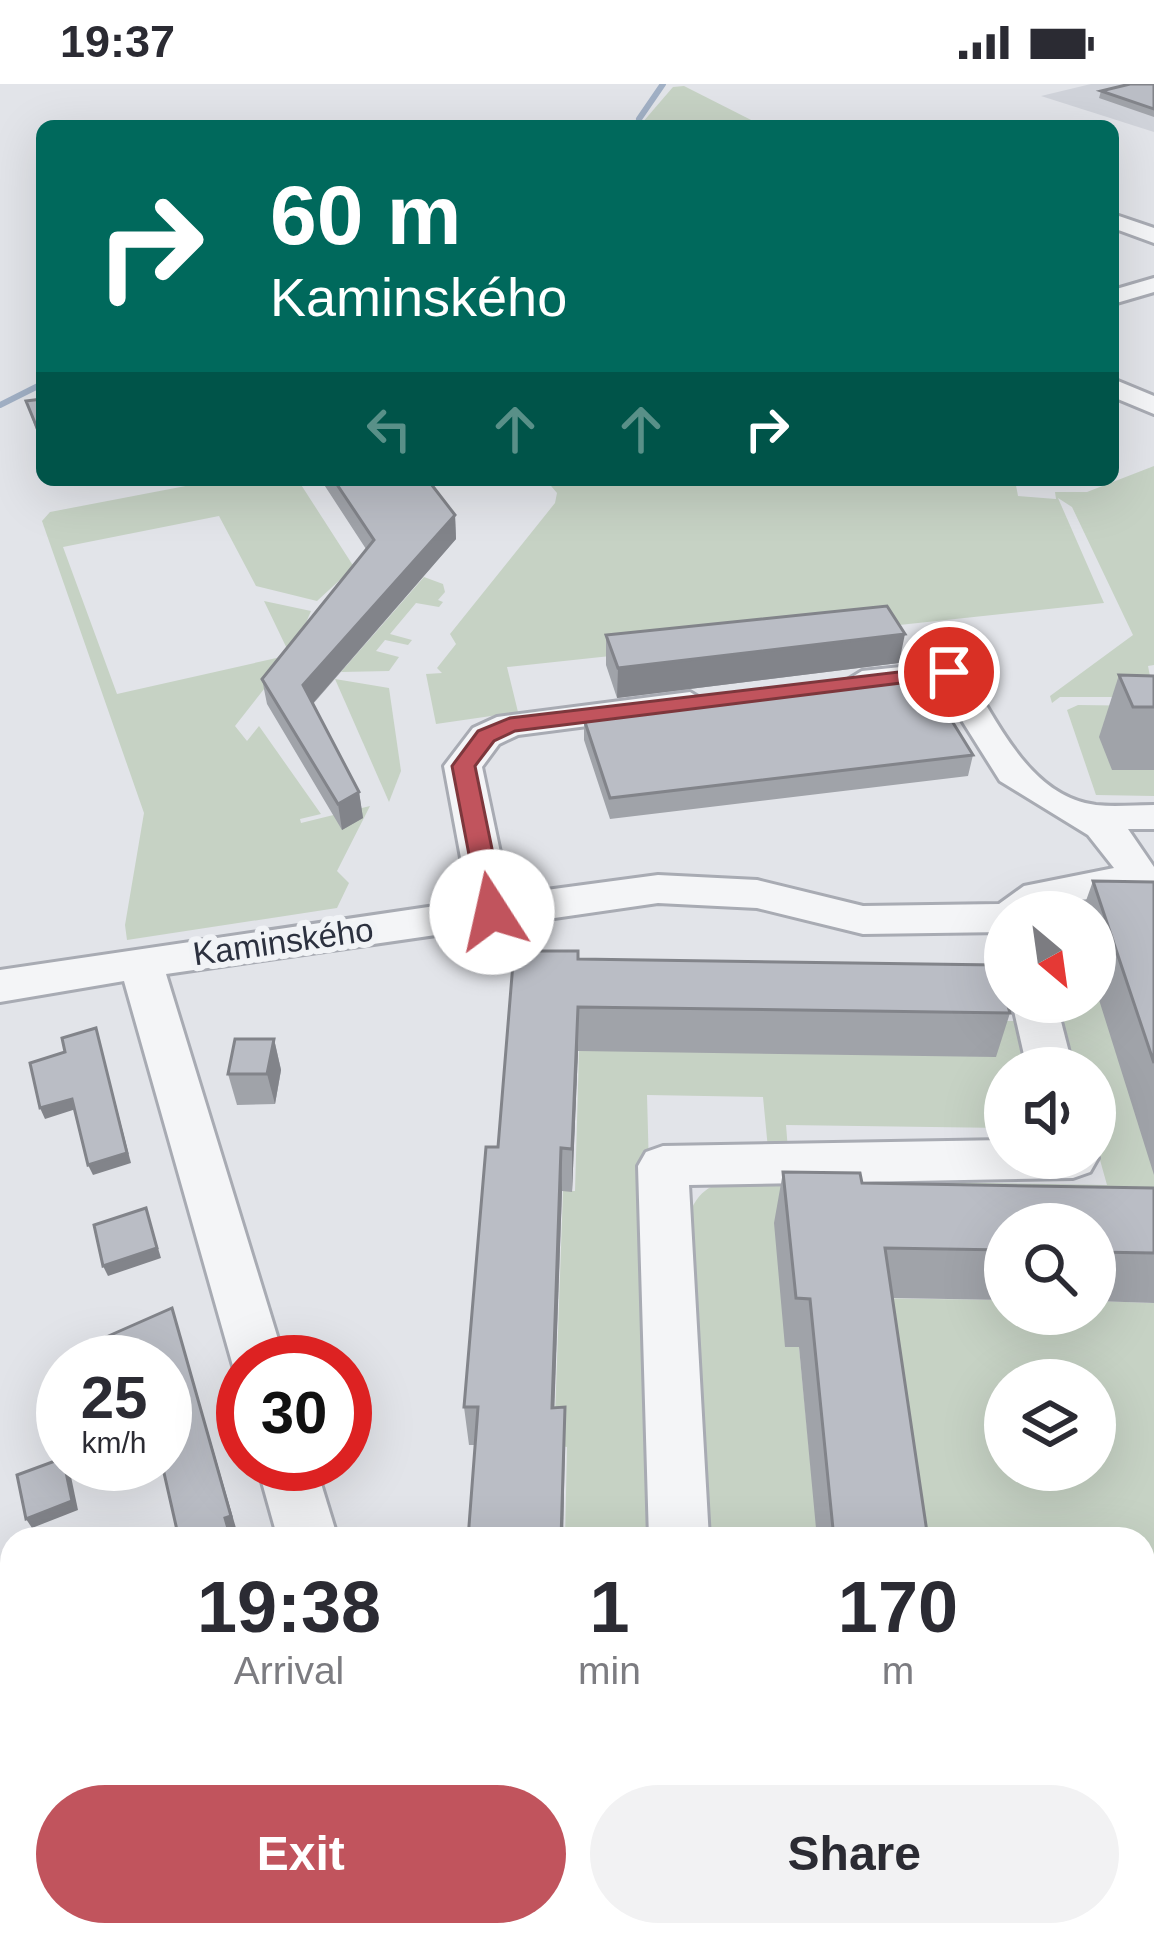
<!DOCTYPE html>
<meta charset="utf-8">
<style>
body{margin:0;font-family:Arial,sans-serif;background:#f2f2f3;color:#2b2b33;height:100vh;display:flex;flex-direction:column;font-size:45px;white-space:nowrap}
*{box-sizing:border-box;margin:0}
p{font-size:39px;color:#7c7c81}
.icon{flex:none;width:66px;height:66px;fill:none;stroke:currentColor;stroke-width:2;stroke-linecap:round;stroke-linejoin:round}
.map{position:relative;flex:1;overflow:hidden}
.drawer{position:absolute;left:0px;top:1443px;width:1155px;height:420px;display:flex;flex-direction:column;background:#fff;border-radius:36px 36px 0 0;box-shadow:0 12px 48px #0002}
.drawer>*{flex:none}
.hud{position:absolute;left:36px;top:36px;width:1083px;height:366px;border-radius:18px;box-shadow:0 12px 48px #0002;background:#00695c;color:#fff;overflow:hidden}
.needle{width:78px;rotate:151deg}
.fabs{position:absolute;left:984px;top:807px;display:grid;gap:24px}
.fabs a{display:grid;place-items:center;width:132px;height:132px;border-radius:50%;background:#fff;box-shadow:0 12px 48px #0002;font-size:60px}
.speed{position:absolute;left:36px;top:1251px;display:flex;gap:24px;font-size:60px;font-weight:700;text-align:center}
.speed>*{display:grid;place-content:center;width:156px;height:156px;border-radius:50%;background:#fff;box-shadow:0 12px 48px #0002;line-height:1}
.speed small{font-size:30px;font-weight:400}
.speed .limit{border:18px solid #d22;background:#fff;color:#111}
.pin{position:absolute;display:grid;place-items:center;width:102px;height:102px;color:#fff;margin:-51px;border:6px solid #fff;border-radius:50%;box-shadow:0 3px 12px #0007}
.me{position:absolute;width:132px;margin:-66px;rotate:350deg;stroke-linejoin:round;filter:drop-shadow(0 0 9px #0008)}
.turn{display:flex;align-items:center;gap:42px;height:252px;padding:0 36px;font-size:54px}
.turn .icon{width:156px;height:156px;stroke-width:2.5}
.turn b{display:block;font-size:84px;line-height:102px}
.lanes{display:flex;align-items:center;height:114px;padding:0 36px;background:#0003;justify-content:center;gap:60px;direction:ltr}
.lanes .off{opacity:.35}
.eta{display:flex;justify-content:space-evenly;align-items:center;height:204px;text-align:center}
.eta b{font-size:72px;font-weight:800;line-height:84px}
.button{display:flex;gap:24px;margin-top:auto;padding:24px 36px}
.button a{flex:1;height:138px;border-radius:72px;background:#c1545d;color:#fff;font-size:48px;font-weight:800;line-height:138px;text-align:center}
.button a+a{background:#f2f2f3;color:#2b2b33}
.status{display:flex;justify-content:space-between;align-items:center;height:84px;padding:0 60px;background:#fff;direction:ltr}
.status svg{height:33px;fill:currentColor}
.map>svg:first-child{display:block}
.built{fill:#d0d3da}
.green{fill:#c6d2c4;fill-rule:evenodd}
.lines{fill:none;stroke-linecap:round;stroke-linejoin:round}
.stream{stroke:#a1b0c5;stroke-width:6}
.minor-casing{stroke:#a8abb3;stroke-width:6}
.minor{fill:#f4f5f7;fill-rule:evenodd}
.wall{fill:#a0a3a9}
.shaded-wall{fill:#82848a}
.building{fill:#babdc5;stroke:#82848a;stroke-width:3}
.route{fill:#c1545d;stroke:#7d373c;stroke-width:3}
.labels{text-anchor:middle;stroke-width:12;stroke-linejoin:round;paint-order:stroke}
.street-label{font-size:33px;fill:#2c313f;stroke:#f1f3f6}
</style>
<div class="status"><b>19:37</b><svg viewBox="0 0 49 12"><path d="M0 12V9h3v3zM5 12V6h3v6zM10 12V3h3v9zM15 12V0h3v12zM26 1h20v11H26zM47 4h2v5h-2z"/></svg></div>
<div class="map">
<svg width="1154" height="1863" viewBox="0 0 1154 1863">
<rect width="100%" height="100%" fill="#e2e4e9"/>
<!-- built -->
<polygon class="built" points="1091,0 1154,0 1154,48 1041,12"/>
<!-- green -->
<g class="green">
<polygon points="684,2 763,42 642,39 673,3"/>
<polygon points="1154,382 1154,581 1148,582 1154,613 1060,613 1052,619 1050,612 1133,551 1072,423 1058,414 1104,519 507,583 518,628 436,640 426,590 442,589 437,584 456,560 450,550 555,419 557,409 546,396 1015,396 1018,412 1056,415 1055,408 1087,408"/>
<polygon points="217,396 298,396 354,483 317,517 256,502 219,432 63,463 117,610 290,571 264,517 311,527 294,567 235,642 247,657 259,642 321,730 300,735 301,739 370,722 337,787 349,799 337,824 127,856 125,841 144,729 42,437 50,428"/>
<polygon points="424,493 443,500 445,508 438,516 443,518 439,523 416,519 390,550 412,556 408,561 385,556 376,567 399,573 389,587 341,588"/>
<polygon points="335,595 389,604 401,687 389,718"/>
<polygon points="1078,621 1154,622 1154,712 1096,711 1067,626"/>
<path d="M 1154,822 L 1154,1155 L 1095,1140 L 1005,1140 L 788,1262 L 799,1263 L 818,1455 L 697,1455 L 690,1129 C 700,1102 719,1097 746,1095 L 1107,1101 L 1095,1058 L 1095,984 L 1074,984 L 1055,918 L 1095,918 L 1095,828 L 1040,828 L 1046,823 Z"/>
<polygon points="988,937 1025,937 1038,984 1005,984 1005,1044 786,1041 788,1066 768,1065 763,1013 647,1011 659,1455 565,1455 567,1363 554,1361 563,1107 575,1107 579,967"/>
<path d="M 859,1214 L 1005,1216 L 1005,1230 L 1095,1230 L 1095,1217 L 1154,1219 L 1154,1863 L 968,1863 L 965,1855 L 1003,1857 L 1009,1851 L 1143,1851 L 1143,1455 L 905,1455 ZM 1005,1296 L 1095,1296 L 1095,1386 L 1005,1386 Z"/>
</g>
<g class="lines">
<!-- stream -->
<g class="stream">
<polyline points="639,35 663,0"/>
<polyline points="0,321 42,300"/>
</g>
<defs>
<g id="minor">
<polygon points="1113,130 1154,144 1154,159 1113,144"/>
<polygon points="1154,194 1154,208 1113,220 1113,206"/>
<polygon points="1113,295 1154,312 1154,330 1113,313"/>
<path d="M 949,578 L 961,581 C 996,631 1026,712 1096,721 C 1115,723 1135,721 1154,721 L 1154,745 L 1128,745 L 1154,783 L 1154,810 L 1077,816 L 1041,828 L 1005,828 L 1005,848 L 863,850 L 757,824 L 658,819 L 166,890 L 285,1278 L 243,1278 L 243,1298 L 237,1296 L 124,897 L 0,918 L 0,886 L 469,817 L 444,682 L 473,644 L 497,633 L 690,608 L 708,619 L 703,627 L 518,651 L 499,660 L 482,683 L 509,811 L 658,791 L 757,796 L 863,822 L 999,820 L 1024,802 L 1114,784 L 1088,751 L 1000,697 L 939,600 L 862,609 L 844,598 L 862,587 Z"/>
<polygon points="1012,918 1056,918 1073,984 1027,984"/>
<polygon points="1005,1056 1005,1074 1095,1074 1095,1069 1098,1074 1090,1088 1073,1094 689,1101 709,1455 649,1455 638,1082 646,1068 663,1062"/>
<polygon points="257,1380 315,1380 338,1455 278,1455"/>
<polygon points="387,1851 459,1851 462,1863 390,1863"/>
</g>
</defs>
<!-- minor casing -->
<use href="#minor" class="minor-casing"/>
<!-- minor -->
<use href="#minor" class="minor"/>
</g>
<!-- wall -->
<g class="wall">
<polygon points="1154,0 1154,33 1099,14 1101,7"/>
<polygon points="42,315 42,363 26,317"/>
<polygon points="321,396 428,396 455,431 456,455 313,620 359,708 363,734 342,746 267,620 262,595 366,465"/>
<polygon points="606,551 899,579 617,614 606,581"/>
<polygon points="1119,591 1154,592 1154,686 1112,686 1099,653"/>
<polygon points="628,621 973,671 968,692 610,735 584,656 584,635 628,630"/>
<polygon points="1093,797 1154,798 1154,1091 1095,903 1095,828 1082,828"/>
<polygon points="578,875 1010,929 996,973 578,967 572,1108 562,1107 554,1324 565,1362 563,1455 468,1455 475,1361 469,1361 464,1323 498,1063"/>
<polygon points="274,955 281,986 275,1020 237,1021 228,990"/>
<polygon points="783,1088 862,1099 1154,1104 1154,1219 1095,1217 1095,1140 1005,1140 1005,1216 892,1214 928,1455 817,1455 799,1263 785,1263 774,1139"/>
</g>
<!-- shaded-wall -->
<g class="shaded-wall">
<polygon points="455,431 456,455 307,626 303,601"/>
<polygon points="905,550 899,579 617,614 618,584"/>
<polygon points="359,708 363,734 342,746 338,720"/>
<polygon points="578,923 578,967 572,1108 572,1065"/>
<polygon points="96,944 131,1079 93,1091 88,1081"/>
<polygon points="274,955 281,986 275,1020 267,990"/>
<polygon points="72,1015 76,1025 45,1035 40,1024"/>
<polygon points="561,1064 562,1107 553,1362 552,1324"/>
<polygon points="146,1124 161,1174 108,1192 103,1182"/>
<polygon points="172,1224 236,1444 230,1446 233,1455 231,1455"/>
<polygon points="565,1323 563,1455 561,1455"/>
<polygon points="65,1380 69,1383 78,1426 32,1444 26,1435"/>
</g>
<!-- building -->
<g class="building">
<polygon points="1130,0 1154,0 1154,25 1101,7"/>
<polygon points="42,315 42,350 40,351 26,317"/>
<polygon points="334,396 428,396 455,431 303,601 359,708 338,720 262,595 374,456"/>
<polygon points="887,522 905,550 618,584 606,551"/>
<polygon points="921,587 973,671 610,714 584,635 631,630 628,621"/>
<polygon points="1119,591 1154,592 1154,623 1133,623"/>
<polygon points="1093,797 1154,798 1154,979"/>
<polygon points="514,867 578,867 578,875 997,881 1005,910 1005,918 1007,918 1010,929 578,923 572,1065 561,1064 552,1324 565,1323 561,1455 468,1455 478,1323 464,1323 486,1063 498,1063"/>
<polygon points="96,944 127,1069 88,1081 72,1015 40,1024 30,979 65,968 62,954"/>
<polygon points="235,955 274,955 267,990 228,990"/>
<polygon points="783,1088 860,1089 862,1099 1154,1104 1154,1169 1095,1168 1095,1140 1005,1140 1005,1166 885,1164 928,1455 834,1455 810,1215 796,1214"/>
<polygon points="146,1124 157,1164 103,1182 94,1141"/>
<polygon points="172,1224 231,1432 225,1434 231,1455 179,1455 162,1380 165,1380 165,1278 92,1278 88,1261"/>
<polygon points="63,1374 72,1417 26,1435 17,1391"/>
</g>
<!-- route -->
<polygon class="route" points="949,582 960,588 957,592 515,647 494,657 475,682 505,828 492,837 480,828 452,682 478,647 510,634"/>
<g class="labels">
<!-- street labels -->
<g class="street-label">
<text transform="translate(283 857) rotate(-8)" y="12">Kaminského</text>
</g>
</g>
</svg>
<div class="fabs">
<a><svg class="needle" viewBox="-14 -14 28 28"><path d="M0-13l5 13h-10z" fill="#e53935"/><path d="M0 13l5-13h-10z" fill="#7c7c81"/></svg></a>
<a><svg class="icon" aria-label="sound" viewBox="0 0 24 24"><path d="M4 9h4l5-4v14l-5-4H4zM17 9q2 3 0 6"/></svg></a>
<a><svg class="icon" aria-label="search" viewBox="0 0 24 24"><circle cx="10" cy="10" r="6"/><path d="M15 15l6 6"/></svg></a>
<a><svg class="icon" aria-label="layers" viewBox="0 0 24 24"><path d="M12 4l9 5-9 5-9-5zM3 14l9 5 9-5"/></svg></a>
</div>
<div class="speed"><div>25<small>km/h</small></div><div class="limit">30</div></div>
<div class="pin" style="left:949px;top:588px;background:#d93025"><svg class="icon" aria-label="arrive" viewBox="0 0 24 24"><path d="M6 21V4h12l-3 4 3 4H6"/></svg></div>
<svg class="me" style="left:492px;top:828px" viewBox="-20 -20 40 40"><circle r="19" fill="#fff"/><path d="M0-13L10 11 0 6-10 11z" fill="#c1545d"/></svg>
<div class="hud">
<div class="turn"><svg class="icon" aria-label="right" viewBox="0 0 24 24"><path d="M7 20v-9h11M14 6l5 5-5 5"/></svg><div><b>60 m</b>Kaminského</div></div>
<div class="lanes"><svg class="icon off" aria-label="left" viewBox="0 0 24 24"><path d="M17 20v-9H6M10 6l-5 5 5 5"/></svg><svg class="icon off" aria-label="ahead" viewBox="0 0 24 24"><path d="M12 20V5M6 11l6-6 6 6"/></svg><svg class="icon off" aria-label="ahead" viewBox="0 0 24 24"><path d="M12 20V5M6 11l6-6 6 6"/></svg><svg class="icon" aria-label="right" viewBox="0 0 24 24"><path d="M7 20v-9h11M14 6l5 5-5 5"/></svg></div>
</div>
<section class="drawer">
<div class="eta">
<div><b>19:38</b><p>Arrival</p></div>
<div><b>1</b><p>min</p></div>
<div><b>170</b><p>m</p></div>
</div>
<div class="button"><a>Exit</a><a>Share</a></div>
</section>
</div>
